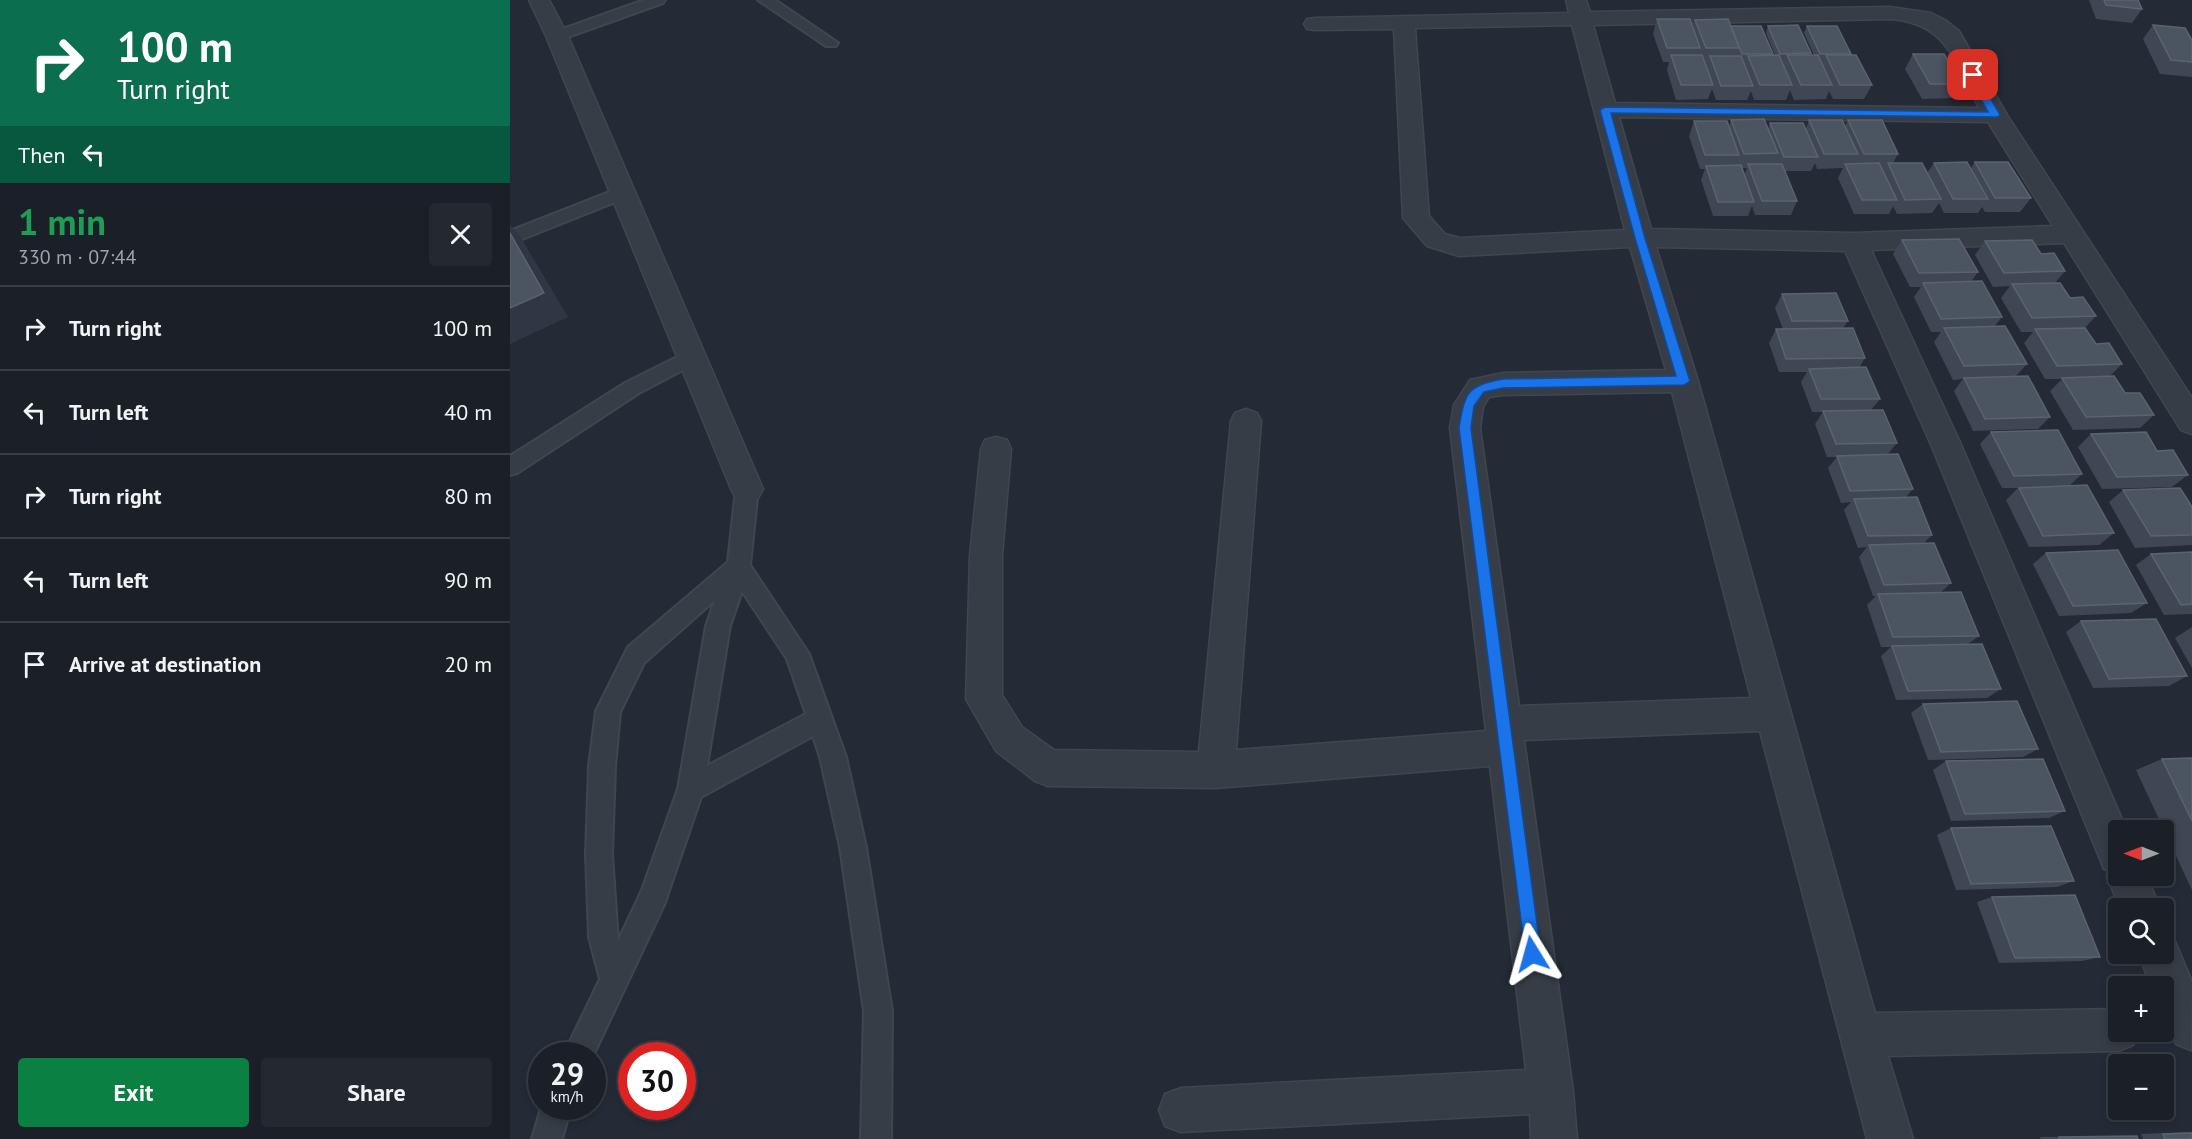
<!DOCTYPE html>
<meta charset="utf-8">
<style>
body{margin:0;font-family:"PT Sans",sans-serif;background:#242830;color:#f1f3f6;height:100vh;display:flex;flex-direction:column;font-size:22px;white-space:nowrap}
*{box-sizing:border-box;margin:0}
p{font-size:20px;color:#a0a3a8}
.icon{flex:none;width:33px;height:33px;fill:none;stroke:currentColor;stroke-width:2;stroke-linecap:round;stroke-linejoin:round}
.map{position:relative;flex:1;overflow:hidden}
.sheet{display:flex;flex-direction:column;background:#1b2028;width:510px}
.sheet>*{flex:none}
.guide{background:#0b6e4f;color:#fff;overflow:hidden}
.needle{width:39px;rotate:270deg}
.controls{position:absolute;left:1598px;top:820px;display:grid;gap:12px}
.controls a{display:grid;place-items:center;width:66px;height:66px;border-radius:6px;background:#1b2028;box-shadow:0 3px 9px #0003,0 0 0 2px #393e45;font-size:30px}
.speed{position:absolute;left:18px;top:1042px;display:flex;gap:12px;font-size:30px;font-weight:700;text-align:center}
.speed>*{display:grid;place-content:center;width:78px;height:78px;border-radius:50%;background:#1b2028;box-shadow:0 3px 9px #0003,0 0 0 2px #393e45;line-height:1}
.speed small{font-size:15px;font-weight:400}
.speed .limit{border:9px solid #d22;background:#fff;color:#111}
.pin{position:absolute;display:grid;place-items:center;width:51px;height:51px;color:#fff;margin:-26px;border-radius:12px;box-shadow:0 3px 9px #0006}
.me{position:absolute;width:66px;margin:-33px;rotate:352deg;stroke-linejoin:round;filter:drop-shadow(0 0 4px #0008)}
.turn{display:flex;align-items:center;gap:21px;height:126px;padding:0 18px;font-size:27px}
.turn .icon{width:78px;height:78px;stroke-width:2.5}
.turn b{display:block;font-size:42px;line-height:51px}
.then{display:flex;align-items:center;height:57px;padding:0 18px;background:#0003;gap:12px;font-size:22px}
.round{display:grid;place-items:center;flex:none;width:63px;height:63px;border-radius:6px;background:#242830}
.headline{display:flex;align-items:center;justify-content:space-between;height:102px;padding:0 18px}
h1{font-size:36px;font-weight:700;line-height:45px;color:#1e9e55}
.cta{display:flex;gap:12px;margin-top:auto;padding:12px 18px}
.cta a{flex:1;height:69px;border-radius:6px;background:#0b8043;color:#fff;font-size:24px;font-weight:700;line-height:69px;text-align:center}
.cta a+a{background:#242830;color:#f1f3f6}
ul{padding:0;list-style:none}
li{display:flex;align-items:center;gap:18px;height:84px;padding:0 18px;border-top:2px solid #393e45}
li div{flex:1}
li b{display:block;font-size:22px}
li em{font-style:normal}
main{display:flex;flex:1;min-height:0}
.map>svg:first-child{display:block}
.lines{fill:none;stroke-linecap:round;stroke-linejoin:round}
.service-casing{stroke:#404650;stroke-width:4}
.minor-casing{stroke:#404650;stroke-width:3}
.service{fill:#373d47;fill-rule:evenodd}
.minor{fill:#373d47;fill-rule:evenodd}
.wall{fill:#3f4755;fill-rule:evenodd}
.shaded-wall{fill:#2f3744}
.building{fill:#4b5461;stroke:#5b6370;stroke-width:1.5}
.route{fill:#1a73e8;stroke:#114b97;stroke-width:1.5}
</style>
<main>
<section class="sheet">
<div class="guide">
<div class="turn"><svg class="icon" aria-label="right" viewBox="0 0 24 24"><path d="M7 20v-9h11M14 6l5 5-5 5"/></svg><div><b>100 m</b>Turn right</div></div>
<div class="then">Then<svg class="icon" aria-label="left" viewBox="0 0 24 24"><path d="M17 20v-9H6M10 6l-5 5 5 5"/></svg></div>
</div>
<div class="headline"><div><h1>1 min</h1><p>330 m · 07:44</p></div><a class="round"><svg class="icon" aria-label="close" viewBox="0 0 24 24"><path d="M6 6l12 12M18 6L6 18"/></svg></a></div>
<ul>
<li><svg class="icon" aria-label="right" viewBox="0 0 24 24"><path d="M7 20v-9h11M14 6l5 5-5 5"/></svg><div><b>Turn right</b></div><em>100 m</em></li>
<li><svg class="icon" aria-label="left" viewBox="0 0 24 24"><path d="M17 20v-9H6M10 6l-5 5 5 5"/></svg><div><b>Turn left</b></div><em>40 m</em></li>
<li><svg class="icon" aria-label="right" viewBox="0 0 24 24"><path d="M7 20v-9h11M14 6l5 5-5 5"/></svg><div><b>Turn right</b></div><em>80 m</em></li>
<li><svg class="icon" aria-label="left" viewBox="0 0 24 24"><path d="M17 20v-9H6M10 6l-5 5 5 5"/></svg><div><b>Turn left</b></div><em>90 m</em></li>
<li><svg class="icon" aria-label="arrive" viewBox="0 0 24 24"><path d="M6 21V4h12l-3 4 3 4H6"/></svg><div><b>Arrive at destination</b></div><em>20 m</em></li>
</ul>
<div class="cta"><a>Exit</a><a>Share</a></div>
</section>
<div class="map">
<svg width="1682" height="1139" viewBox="0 0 1682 1139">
<rect width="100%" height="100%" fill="#242b36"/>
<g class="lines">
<defs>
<g id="service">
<polygon points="134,0 155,0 153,3 52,39 47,40 40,36 42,33"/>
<polygon points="248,0 265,0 328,43 326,46 316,46"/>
<polygon points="112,187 118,189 121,193 118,197 0,244 0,231"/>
<polygon points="181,350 188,352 191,357 188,362 129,393 7,473 0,475 0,456 115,383"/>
<path d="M 237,480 L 245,483 L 248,489 L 240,565 L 299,654 L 336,757 L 356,847 L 382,1011 L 381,1139 L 351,1139 L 354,1011 L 330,847 L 310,757 L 303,736 L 191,797 L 154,905 L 82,1058 L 53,1056 L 90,979 L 79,937 L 76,855 L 79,766 L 86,711 L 118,647 L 218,562 L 226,489 L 229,483 ZM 232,591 L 277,659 L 296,714 L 197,766 L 220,626 ZM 205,600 L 196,626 L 168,789 L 132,890 L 108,941 L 102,855 L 105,766 L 110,712 L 134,663 Z"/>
<polygon points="32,1105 61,1107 52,1139 22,1139"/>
</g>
<g id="minor">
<polygon points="19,0 39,0 58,36 253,489 248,498 237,502 226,498 221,489 36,36"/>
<path d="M 1056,0 L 1076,0 L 1080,12 L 1380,7 L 1421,13 L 1435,20 L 1449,31 L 1497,115 L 1682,398 L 1682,434 L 1671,430 L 1554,243 L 1361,250 L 1452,447 L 1617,831 L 1608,831 L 1608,876 L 1637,876 L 1650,909 L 1610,909 L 1597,876 L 1599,871 L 1594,869 L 1422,447 L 1335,251 L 1146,247 L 1188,381 L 1365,1013 L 1608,1009 L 1608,1032 L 1629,1032 L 1623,1045 L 1608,1051 L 1378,1056 L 1403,1139 L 1357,1139 L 1250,731 L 1014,740 L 1063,1091 L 1067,1139 L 1021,1139 L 1020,1114 L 671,1132 L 655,1126 L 649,1110 L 655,1094 L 671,1088 L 1016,1070 L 980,766 L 706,788 L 538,786 L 525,781 L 486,751 L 456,699 L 460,556 L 471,449 L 475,440 L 486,437 L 497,440 L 501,449 L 492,556 L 492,695 L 512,727 L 544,750 L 689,752 L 721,421 L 725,413 L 736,409 L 747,413 L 751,421 L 726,750 L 976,731 L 940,428 L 944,405 L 960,380 L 993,373 L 1156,370 L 1120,247 L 949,256 L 917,246 L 893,218 L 884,29 L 805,30 L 797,29 L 794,24 L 797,19 L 805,18 L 1059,13 ZM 1380,19 C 1438,23 1445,63 1469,108 L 1105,103 L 1083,25 ZM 1062,25 L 1115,230 L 950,238 L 935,234 L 919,216 L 905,28 ZM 1109,117 L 1478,122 L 1543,226 L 1344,233 L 1141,229 ZM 1162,392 L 1241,698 L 1009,706 L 970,428 L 973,407 L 979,397 L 993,395 Z"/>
<polygon points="1653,935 1664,939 1682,982 1681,1050 1666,1044 1653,1013 1653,987 1642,987 1628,954 1653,954"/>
</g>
</defs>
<!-- service casing -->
<use href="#service" class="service-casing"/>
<!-- minor casing -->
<use href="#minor" class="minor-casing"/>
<!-- service -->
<use href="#service" class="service"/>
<!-- minor -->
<use href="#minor" class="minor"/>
</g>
<!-- wall -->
<g class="wall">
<polygon points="1579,0 1628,0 1632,9 1622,23 1586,19"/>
<polygon points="1147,19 1183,27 1185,20 1221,27 1263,54 1262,55 1265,55 1256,33 1258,26 1301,53 1300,55 1304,55 1294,33 1297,26 1341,54 1340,55 1362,85 1354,99 1323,99 1319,91 1316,99 1284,100 1280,90 1276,100 1244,100 1241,91 1237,100 1206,100 1202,89 1198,99 1166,100 1157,70 1159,62 1153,62 1143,34"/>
<polygon points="1643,25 1682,40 1682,77 1650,74 1633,39"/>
<polygon points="1403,54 1452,84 1443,98 1412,99 1395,69"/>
<path d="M 1221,120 L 1258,129 L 1260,123 L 1296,129 L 1299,120 L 1335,126 L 1338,120 L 1388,154 L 1383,163 L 1417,173 L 1424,163 L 1461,168 L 1465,162 L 1521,198 L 1510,212 L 1475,212 L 1472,207 L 1468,213 L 1434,213 L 1429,203 L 1422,213 L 1387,214 L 1383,206 L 1379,214 L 1344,214 L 1328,178 L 1333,168 L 1307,169 L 1305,163 L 1301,171 L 1275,171 L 1287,201 L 1281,215 L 1245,215 L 1242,206 L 1238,216 L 1203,216 L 1191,180 L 1195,169 L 1190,169 L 1179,136 L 1184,121 L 1219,127 ZM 1232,168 L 1237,168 L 1234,175 Z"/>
<polygon points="1392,240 1468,272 1461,282 1492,317 1484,327 1517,364 1506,376 1540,417 1528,429 1463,431 1444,391 1453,379 1443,380 1424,342 1431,332 1421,332 1404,297 1411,287 1400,287 1383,254"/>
<polygon points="1475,241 1531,254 1555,271 1545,283 1560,298 1586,316 1575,328 1586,344 1612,364 1600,376 1615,393 1644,415 1630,428 1563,430 1540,391 1552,379 1535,379 1514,343 1523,332 1511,332 1491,298 1500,286 1483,287 1465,255"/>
<polygon points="1272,294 1338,321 1333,328 1355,358 1349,368 1370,399 1361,410 1387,443 1377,455 1403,489 1396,497 1422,535 1413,544 1441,583 1430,593 1469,636 1458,644 1491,689 1477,698 1386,700 1371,656 1381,647 1371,647 1357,605 1366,596 1363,596 1349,557 1357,547 1348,548 1334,510 1341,502 1331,503 1318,468 1327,457 1317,457 1305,424 1313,412 1302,412 1291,382 1297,372 1269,372 1259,343 1266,329 1273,329 1265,308"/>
<polygon points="1481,432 1572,474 1559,486 1604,533 1589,545 1519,547 1496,500 1508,488 1492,488 1470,444"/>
<polygon points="1581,434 1647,451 1678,475 1662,487 1592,489 1568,447"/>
<polygon points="1613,490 1682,507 1682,545 1625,548 1599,502"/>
<polygon points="1682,552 1682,614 1654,615 1626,565 1641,554"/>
<polygon points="1536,553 1637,603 1621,613 1549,616 1523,564"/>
<polygon points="1571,621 1677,676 1659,686 1583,688 1556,632"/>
<polygon points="1682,627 1682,668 1665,638"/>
<polygon points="1413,704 1528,749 1513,757 1418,760 1401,713"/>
<polygon points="1682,758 1682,890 1626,770 1652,759"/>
<polygon points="1436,761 1555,811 1539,818 1441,821 1423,770"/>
<polygon points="1441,828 1564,881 1547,887 1446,890 1427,835"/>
<polygon points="1482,897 1590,957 1572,961 1489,963 1467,902"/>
<polygon points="1682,1132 1682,1139 1633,1139 1631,1134"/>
<polygon points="1606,1136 1627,1136 1628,1139 1531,1139 1530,1137"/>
</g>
<!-- shaded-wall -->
<polygon class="shaded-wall" points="0,225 10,236 58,317 0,344"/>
<!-- building -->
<g class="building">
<polygon points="1594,0 1628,0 1632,9 1596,5"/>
<polygon points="1147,19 1180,19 1190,48 1157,48"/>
<polygon points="1218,19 1229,48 1196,48 1185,20"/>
<polygon points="1288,25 1301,53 1270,54 1258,26"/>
<polygon points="1643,25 1675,28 1682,40 1682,62 1661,60"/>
<polygon points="1221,26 1251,26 1263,54 1232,54"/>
<polygon points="1297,26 1327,26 1341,54 1310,54"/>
<polygon points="1403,54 1434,54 1452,84 1420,84"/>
<polygon points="1161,55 1192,55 1203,85 1171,85"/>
<polygon points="1269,55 1282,85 1250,85 1238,56"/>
<polygon points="1277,55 1308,55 1322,85 1291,85"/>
<polygon points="1316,55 1346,55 1362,85 1330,85"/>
<polygon points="1200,56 1231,56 1243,86 1211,86"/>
<polygon points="1254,119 1268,153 1234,154 1221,120"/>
<polygon points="1299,120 1332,120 1348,154 1314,154"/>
<polygon points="1338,120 1372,120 1388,154 1354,154"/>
<polygon points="1184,121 1217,121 1229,155 1195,155"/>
<polygon points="1260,123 1293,123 1308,157 1274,157"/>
<polygon points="1457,162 1478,199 1443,199 1424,163"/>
<polygon points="1465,162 1498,162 1521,198 1485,198"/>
<polygon points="1369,163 1387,200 1352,200 1335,164"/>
<polygon points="1378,163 1412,163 1431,199 1395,200"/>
<polygon points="1238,164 1272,164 1287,201 1252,201"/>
<polygon points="1231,165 1244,202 1208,202 1196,166"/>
<polygon points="0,233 34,293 0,308"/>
<polygon points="1449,239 1468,272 1409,273 1392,240"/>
<polygon points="1522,240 1531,254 1544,253 1555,271 1494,273 1475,241"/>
<polygon points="1472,281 1492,317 1431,319 1413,283"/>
<polygon points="1550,283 1560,298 1573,297 1586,316 1522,318 1502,284"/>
<polygon points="1326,293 1338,321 1282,321 1272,294"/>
<polygon points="1495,326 1517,364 1454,366 1434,328"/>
<polygon points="1343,328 1355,358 1276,359 1266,329"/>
<polygon points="1575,328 1586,344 1599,343 1612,364 1547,366 1525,329"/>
<polygon points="1356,367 1370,399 1311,399 1299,369"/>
<polygon points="1518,376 1540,417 1475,419 1454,378"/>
<polygon points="1604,376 1615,393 1630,393 1644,415 1576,417 1552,378"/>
<polygon points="1373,410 1387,443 1326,444 1313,411"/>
<polygon points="1548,430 1572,474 1504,476 1481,432"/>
<polygon points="1636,432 1647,451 1663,450 1678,475 1607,477 1581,434"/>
<polygon points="1388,454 1403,489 1340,491 1327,456"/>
<polygon points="1577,485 1604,533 1533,536 1509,488"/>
<polygon points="1670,488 1682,507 1682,535 1641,536 1613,490"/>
<polygon points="1407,497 1422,535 1358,536 1344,499"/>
<polygon points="1424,543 1441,583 1374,585 1359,545"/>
<polygon points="1608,550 1637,603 1563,606 1536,553"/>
<polygon points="1682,552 1682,604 1671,605 1641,554"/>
<polygon points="1451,592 1469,636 1383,637 1368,594"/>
<polygon points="1646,619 1677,676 1599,679 1571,621"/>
<polygon points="1472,644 1491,689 1398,691 1382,646"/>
<polygon points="1507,701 1528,749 1431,752 1413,704"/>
<polygon points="1682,758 1682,821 1652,759"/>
<polygon points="1533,759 1555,811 1455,814 1436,761"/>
<polygon points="1541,826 1564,881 1461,884 1441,828"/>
<polygon points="1565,895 1590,957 1505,958 1482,897"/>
<polygon points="1682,1133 1682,1139 1655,1139 1653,1134"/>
<polygon points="1627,1136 1628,1139 1550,1139 1549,1137"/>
</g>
<!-- route -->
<path class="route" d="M 1460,73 L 1467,75 L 1490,115 L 1488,117 L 1101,113 L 1135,238 L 1180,381 L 1174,385 L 993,388 L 974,392 L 964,406 L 961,428 L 1031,954 L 1028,960 L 1022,962 L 1016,960 L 949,428 C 955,392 957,386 993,379 L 1166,376 L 1125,238 L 1090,110 L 1095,107 L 1478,112 L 1458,75 Z"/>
</svg>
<div class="controls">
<a><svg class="needle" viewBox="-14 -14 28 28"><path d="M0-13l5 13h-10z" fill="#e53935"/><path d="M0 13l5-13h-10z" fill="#a0a3a8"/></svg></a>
<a><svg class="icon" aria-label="search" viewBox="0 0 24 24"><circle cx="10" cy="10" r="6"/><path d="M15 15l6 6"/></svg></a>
<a>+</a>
<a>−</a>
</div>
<div class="speed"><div>29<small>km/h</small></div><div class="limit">30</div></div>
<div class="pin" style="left:1463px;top:75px;background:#d93025"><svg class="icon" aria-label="arrive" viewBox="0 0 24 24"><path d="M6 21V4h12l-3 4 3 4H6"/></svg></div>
<svg class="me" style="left:1022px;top:954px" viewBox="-20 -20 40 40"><path d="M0-17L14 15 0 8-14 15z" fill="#1a73e8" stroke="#fff" stroke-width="4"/></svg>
</div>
</main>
